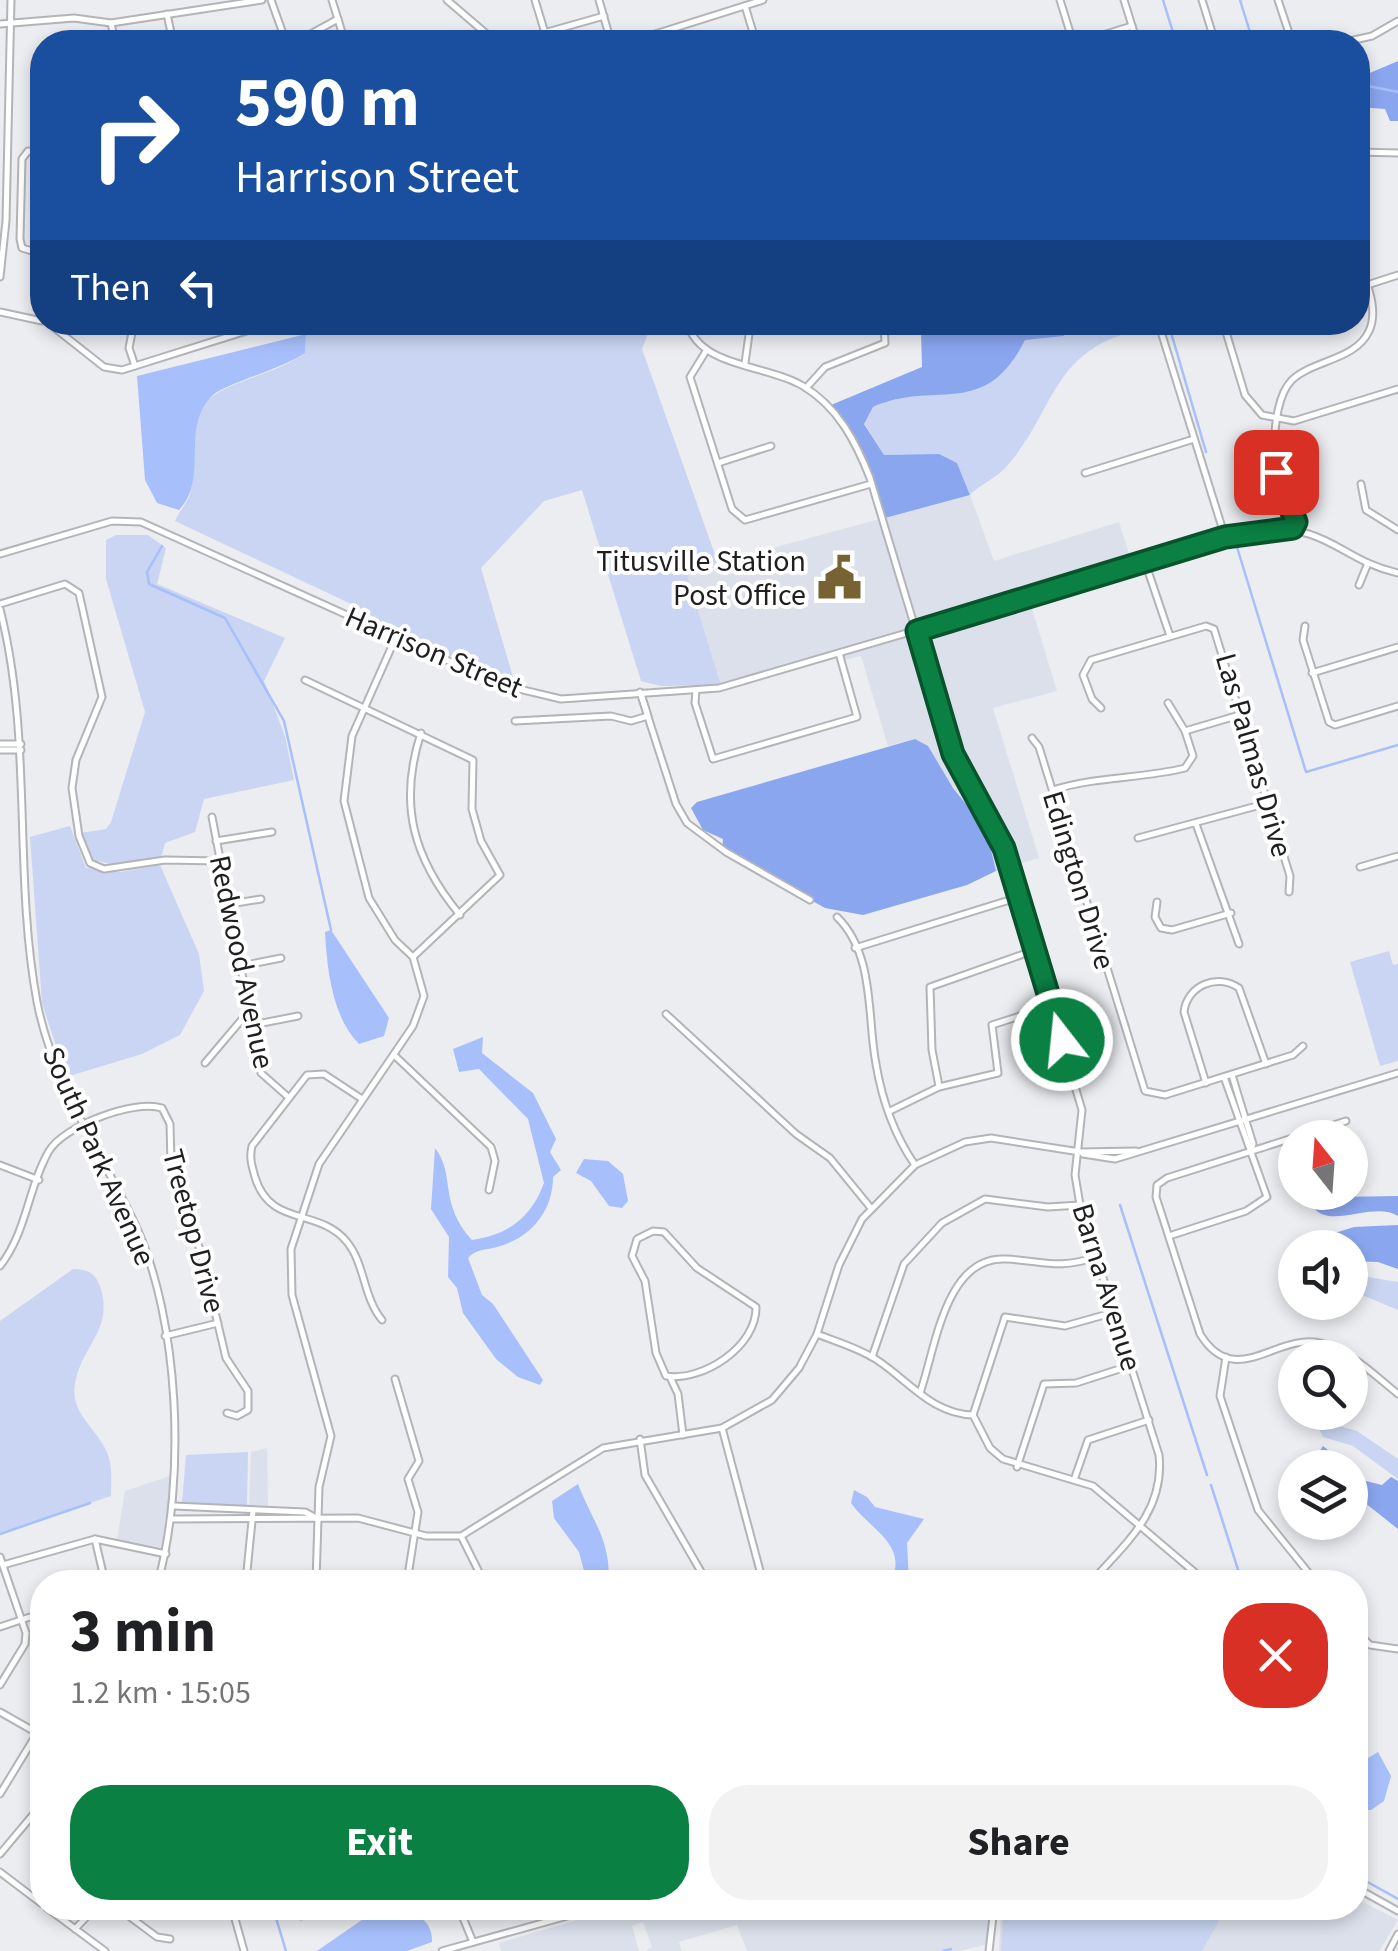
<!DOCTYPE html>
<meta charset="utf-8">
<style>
body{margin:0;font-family:"Source Sans 3",sans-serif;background:#f2f2f2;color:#202124;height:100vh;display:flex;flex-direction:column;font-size:38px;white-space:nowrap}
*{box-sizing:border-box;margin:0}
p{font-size:32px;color:#757577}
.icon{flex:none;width:55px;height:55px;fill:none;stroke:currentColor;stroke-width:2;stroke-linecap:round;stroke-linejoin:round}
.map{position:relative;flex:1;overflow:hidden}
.drawer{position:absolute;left:30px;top:1570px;width:1338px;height:350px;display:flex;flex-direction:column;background:#fff;border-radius:40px;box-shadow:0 5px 15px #0003}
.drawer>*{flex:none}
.guide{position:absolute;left:30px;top:30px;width:1340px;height:305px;border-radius:40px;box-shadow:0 5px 15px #0003;background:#1a4fa0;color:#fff;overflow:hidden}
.needle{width:65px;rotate:343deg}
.buttons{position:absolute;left:1278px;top:1120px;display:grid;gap:20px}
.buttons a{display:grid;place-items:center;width:90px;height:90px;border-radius:50%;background:#fff;box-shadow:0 5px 15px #0003;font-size:50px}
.pin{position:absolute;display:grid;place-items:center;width:85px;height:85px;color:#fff;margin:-42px;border-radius:20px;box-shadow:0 5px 15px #0006}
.me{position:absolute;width:110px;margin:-55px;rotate:344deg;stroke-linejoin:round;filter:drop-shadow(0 0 8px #0008)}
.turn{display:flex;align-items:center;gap:35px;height:210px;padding:0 40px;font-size:45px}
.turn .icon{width:130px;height:130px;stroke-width:2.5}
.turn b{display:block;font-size:70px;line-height:85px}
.then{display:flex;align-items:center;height:95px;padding:0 40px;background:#0003;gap:20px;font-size:38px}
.round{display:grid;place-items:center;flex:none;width:105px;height:105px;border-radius:40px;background:#f2f2f2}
.overview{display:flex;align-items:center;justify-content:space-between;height:170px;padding:0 40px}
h1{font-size:60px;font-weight:700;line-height:75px}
.button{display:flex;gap:20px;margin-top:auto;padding:20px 40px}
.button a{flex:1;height:115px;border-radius:40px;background:#0b8043;color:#fff;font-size:40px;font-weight:700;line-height:115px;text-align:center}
.button a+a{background:#f2f2f2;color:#202124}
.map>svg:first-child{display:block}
.built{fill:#dce0eb}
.green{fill:#c9d5f2}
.forest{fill:#8aa6ef}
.water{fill:#a7bffb}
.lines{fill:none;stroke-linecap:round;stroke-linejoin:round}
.stream{stroke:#a7bffb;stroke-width:2.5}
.minor-casing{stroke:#b3b4b8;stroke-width:9}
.minor{stroke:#fff;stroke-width:5}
.route-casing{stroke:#07532c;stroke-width:25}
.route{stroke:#0b8043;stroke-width:18}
.labels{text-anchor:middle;stroke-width:8;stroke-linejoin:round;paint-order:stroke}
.poi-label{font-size:30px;fill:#1f1f21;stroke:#fff;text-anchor:end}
.street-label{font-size:30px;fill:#1f1f21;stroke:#fff}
</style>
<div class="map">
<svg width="1398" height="1951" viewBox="0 0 1398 1951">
<rect width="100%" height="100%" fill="#ecedf1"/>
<!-- built -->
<g class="built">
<polygon points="970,495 994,561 1119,522 1132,563 918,627 885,518"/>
<polygon points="880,519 914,629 721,685 686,571"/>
<polygon points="1029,599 1057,691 993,708 1039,858 1012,866 992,815 955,753 920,633"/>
<polygon points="915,634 951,755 987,818 1007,867 996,871 986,829 915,739 888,746 861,656 844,660 842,656"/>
<polygon points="267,1448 268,1508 249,1508 251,1452"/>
<polygon points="173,1475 164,1550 117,1540 125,1491"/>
<polygon points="1355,1898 1398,1920 1379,1951 999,1951 1001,1919 1037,1908 1355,1908"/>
<polygon points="618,1908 991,1908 988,1944 959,1951 747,1951 737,1925 679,1942 682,1951 646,1951 652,1947 643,1922 632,1926 639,1951 501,1951 499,1943"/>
</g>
<!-- green -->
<g class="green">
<path d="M 351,322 L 439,323 L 447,335 L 469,323 L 652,323 L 642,349 L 718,563 L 686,571 L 721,685 L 661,686 L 641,681 L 582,490 L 544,501 L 481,568 L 515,684 L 393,632 L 364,610 L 175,521 C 179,511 187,504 190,494 C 200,463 183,411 219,392 C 247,377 278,372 305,353 L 306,334 Z"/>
<path d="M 1088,323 L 1125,323 L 1131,332 C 1051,354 1055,411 1007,466 C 997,478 980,484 970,495 L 957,463 L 939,455 L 884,455 L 864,423 L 873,407 C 935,380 987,415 1025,339 L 1076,330 Z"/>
<polygon points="116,535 148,535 166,548 157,584 285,638 264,681 285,736 294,780 204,799 195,832 165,843 161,858 121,866 92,860 81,833 106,829 111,822 145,712 106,579 106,540"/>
<polygon points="70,826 86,868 121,872 160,865 199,954 204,991 180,1035 142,1054 66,1077 42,1003 30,837"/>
<polygon points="1389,951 1393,965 1398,964 1398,1061 1380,1066 1350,962"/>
<path d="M 73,1269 C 89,1269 96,1274 101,1289 C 112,1327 86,1343 77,1375 C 66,1411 92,1422 106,1450 C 113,1464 111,1481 111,1496 L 0,1533 L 0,1321 Z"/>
<polygon points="1350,1274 1398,1282 1398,1310 1350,1290"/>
<polygon points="1311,1413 1318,1413 1324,1422 1357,1431 1398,1459 1398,1479 1353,1446 1323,1437"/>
<polygon points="248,1452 247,1507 182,1503 186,1455"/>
<polygon points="1045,1908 1226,1908 1202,1951 1001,1951 1003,1920"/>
</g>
<!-- forest -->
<g class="forest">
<polygon points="1398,61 1398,121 1390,121 1385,109 1358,107 1358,78"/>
<path d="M 934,322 L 1088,323 L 1063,336 L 1025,340 C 984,421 938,379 873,407 L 864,424 L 884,455 L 939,454 L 957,463 L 970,495 L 885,518 L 862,450 L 831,405 L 922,367 L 921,331 Z"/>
<polygon points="915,739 928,746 953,788 986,829 996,871 967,885 863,915 825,908 722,850 723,839 703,830 691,808 697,802"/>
<path d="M 1326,1193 L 1337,1197 L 1398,1196 L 1398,1216 C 1373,1200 1327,1232 1312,1205 Z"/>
<polygon points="1398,1225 1398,1269 1378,1262 1350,1261 1350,1248 1315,1247 1319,1238 1354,1227"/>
<polygon points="1323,1446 1366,1481 1382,1485 1391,1477 1398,1481 1398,1529 1350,1491 1350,1468 1320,1467 1316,1457"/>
</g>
<!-- water -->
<g class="water">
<path d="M 306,334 L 305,353 C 282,369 227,383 213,395 C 179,427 210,479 179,510 L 157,503 L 145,480 L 137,376 Z"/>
<path d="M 331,930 L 389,1018 L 384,1036 L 359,1044 C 332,1017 327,969 325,932 Z"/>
<path d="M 483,1037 L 482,1053 L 533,1093 L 556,1139 L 550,1152 L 561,1170 L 553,1177 C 553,1211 531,1238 497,1247 C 486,1250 476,1249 468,1258 L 482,1295 L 493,1304 L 543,1380 L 540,1385 L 518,1377 L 496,1359 L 463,1313 L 457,1288 L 448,1277 L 449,1237 L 431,1209 L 435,1148 C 456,1175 438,1203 472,1240 C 508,1235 531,1218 544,1183 L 528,1119 L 479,1069 L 459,1072 L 453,1049 Z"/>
<polygon points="584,1159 608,1161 623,1174 628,1201 622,1208 609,1206 591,1181 576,1173"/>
<path d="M 578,1484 C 593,1523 610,1538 609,1582 L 587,1582 L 579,1552 L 554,1518 L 552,1501 Z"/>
<path d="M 854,1490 L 867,1497 L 875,1507 L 924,1519 L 907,1543 L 909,1582 L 891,1582 C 909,1544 869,1529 851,1503 Z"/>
<polygon points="1378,1752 1391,1776 1384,1801 1371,1810 1355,1810 1355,1759 1363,1761"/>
<path d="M 379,1908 C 403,1907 433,1913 432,1942 L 407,1951 L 317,1951 Z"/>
</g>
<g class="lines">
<!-- stream -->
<g class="stream">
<polyline points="1163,0 1176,42"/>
<polyline points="1240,0 1253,42"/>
<polyline points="1358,84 1398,92"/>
<polyline points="1168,322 1206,452"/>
<polyline points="1236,544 1306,772 1398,745"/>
<polyline points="162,546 147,572 149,584 225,618 284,721 331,930"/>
<polyline points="1120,1205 1207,1475"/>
<polyline points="1211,1485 1242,1582"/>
<polyline points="0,1534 90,1503"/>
<polyline points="1355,1875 1398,1899"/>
<polyline points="273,1908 286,1951"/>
<polyline points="1002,1912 1020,1908"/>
<polyline points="943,1951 951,1949"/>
</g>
<defs>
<g id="minor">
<polyline points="271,0 286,42"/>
<polyline points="332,0 345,42"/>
<polyline points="447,0 489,36 505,42"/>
<polyline points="535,0 545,33"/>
<polyline points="599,0 611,42"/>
<polyline points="1060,0 1073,42"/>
<polyline points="1124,0 1137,42"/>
<polyline points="1202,0 1215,42"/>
<polyline points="1278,0 1292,42"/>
<polyline points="745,6 756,42"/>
<polyline points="167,14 173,42"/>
<polyline points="111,23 115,42"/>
<polyline points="0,24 74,18 111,23 262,0"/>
<polyline points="296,42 338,19"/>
<polyline points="512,42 604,16"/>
<polyline points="630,42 763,0"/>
<polyline points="769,42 783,42"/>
<polyline points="1080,42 1132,26"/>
<polyline points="1345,42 1372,36 1398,21"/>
<polyline points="1358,152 1398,153"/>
<polyline points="42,153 28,151 22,159 20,239 22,248 42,254"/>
<polyline points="0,277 6,221 11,0"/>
<polyline points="1367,285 1398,275"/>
<polyline points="0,312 42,321"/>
<polyline points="47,322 104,367 122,370 275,322"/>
<polyline points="134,322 129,348 135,366"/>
<path d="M 687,322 C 699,368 766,364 803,386 C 838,407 856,442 870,478 L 953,754 L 1004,848 L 1082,1110 L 1075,1175 L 1080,1205 L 1159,1455 C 1165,1511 1126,1543 1091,1582"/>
<polyline points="1158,322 1225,537"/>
<polyline points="1223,322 1245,395 1262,415 1294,421 1398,389"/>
<polyline points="706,351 690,377 732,509 745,520 871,484"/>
<polyline points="745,363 750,327"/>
<polyline points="806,388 825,367 885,343 884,322"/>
<polyline points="718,463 771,446"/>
<polyline points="1276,472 1296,522 1293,528"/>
<polyline points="1085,473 1194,439"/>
<polyline points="1361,484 1366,510 1398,530"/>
<path d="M 1293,528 C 1271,502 1266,405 1292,380 C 1313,360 1356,360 1369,331 C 1380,308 1364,278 1358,256"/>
<path d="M 0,554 L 112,521 L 141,522 L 502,685 L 561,699 L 719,688 L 1258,530 C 1328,523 1340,560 1398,573"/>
<polyline points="1145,562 1170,636"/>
<polyline points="1359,585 1368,563"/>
<polyline points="0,604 65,584 79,593 102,697 76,760 72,788 79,836 90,863 104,869 165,860 219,861"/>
<path d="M 0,609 C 33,738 13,872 37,1002 C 53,1084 100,1150 135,1224 C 180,1321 186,1480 158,1582"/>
<polyline points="1305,626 1303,640 1329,722 1335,725 1398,706"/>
<polyline points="1312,673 1398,647"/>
<polyline points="305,680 473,760 472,809 481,841 500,875 413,957"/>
<polyline points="696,690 695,703 713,759 857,717 839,653"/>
<polyline points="640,692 676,804 687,823 726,852 810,900"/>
<polyline points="642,697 647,713"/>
<polyline points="1101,708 1092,699 1083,675 1091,660 1206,626 1214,629 1290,876 1289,892"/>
<polyline points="515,721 611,716 631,721 648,716"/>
<polyline points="1185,731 1243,714"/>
<path d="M 421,733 C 398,804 413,858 460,915"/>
<polyline points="1032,738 1039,747 1145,1091 1165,1095 1293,1055 1303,1046"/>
<polyline points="0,744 21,744"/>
<polyline points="0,750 21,750"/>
<path d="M 1053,790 C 1097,776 1141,779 1185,768 L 1193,756 L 1185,731 L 1168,703"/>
<polyline points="212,817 261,1073 287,1096"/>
<polyline points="1196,824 1239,944"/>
<polyline points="1138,838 1268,803"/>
<polyline points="216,841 272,832"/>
<polyline points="1360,867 1398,856"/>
<polyline points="1157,902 1155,917 1161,928 1172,930 1231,913"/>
<polyline points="230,904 261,899"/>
<path d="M 837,917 C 875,954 867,1017 876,1064 C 882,1100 895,1136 915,1165"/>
<polyline points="855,948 1019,897"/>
<polyline points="241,966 281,958"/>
<polyline points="666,1014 796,1134 830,1158 870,1207"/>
<polyline points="252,1025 298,1016"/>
<polyline points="394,1055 491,1147 495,1161 489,1190"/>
<polyline points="205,1063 249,1011"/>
<polyline points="1232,1075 1253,1144 1251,1150"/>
<path d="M 1206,1083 L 1184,1012 C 1187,985 1218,973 1239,988 L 1266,1064"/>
<polyline points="939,1086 932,1050 930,987 1035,950"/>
<path d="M 362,1099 L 324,1074 L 307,1075 L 252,1146 C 249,1158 252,1166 255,1177 C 270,1228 319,1207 347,1242 C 365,1264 363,1297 382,1320"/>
<polyline points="890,1111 939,1087 998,1073 992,1025 1051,1006"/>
<path d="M 1346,1121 L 1167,1178 L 1157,1185 L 1156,1197 L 1200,1334 C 1235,1391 1276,1333 1320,1343 C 1350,1350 1374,1375 1398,1394"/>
<polyline points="1083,1154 1115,1159 1398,1073"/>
<polyline points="0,1165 39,1180"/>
<path d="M 653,1231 L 664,1232 L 697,1268 L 756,1307 C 757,1346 703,1382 666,1376 L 656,1353 L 645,1281 L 632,1256 L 637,1239 Z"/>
<polyline points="1169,1236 1246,1211 1267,1197 1224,1077"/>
<path d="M 0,1266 C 27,1232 28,1187 49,1151 C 64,1126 134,1099 162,1108 L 170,1124 L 171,1163 L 201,1253 L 226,1358 L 248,1391 L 248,1410 L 237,1416 L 227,1413"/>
<path d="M 817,1334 C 837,1342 859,1348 877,1360 C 909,1381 932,1414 973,1415 L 990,1448 L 1003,1459 L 1093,1486 L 1206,1582"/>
<polyline points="165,1336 218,1323"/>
<polyline points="872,1357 904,1264 942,1223 985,1199 1048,1207 1080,1205"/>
<polyline points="1226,1357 1220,1396 1258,1510 1316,1582"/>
<polyline points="670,1377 678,1394 683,1435"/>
<polyline points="395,1379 419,1461 408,1479 418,1512 407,1582"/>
<path d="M 920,1393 C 935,1351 945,1255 1006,1259 C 1046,1261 1055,1270 1097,1257"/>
<polyline points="973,1415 1005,1317 1065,1326 1115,1312"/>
<polyline points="722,1428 763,1582"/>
<polyline points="640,1439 645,1475 707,1582"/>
<polyline points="1017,1467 1044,1384 1076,1383 1132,1365"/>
<polyline points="1074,1480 1088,1440 1149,1420"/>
<polyline points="174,1506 305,1512 316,1518"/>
<polyline points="173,1519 358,1518 426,1536 461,1536 603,1448 722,1428 772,1400 799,1368 817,1334 839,1265 862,1219 915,1165 965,1142 991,1138 1080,1152 1136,1151"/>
<polyline points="461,1536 484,1582"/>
<polyline points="95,1539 105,1582"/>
<polyline points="0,1557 26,1633 25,1644 0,1685"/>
<polyline points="3,1565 95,1539 166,1554"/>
<polyline points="247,1571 253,1511"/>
<polyline points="316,1582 319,1487 331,1436 292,1295 291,1249 319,1164 413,1026 424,996 413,957 395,940 369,898 344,801 352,736 396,637"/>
<polyline points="0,1627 42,1613"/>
<polyline points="1355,1630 1370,1645 1398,1649"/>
<polyline points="0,1712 37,1733"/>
<polyline points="0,1794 42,1725"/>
<polyline points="0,1854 42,1804"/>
<polyline points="0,1872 42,1904"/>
<polyline points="1355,1887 1398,1911"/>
<polyline points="47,1908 105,1951"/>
<polyline points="118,1908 157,1937 170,1939"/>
<polyline points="232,1908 244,1951"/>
<polyline points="459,1908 473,1942"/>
<polyline points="301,1916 317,1908"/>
<polyline points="75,1929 95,1908"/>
<polyline points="442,1951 596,1908"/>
<polyline points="989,1951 994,1908"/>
<polyline points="1389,1951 1398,1934"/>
</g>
</defs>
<!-- minor casing -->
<use href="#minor" class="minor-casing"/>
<!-- minor -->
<use href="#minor" class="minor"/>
</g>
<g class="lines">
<defs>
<polyline id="route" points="1062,1040 1004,848 953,754 917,631 1225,537 1293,528 1296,522 1276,472"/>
</defs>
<!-- route casing -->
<use href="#route" class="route-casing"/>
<!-- route -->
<use href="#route" class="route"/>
</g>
<!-- icons -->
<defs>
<symbol id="civic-bare" viewBox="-9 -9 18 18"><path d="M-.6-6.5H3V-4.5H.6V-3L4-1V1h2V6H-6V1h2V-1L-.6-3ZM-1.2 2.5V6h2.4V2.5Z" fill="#776332" stroke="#fff" stroke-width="2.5" paint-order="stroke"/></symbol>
</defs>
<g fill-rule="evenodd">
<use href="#civic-bare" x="808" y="546" width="63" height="63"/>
</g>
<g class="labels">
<!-- poi labels -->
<g class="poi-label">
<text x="806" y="571">Titusville Station<tspan x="806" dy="34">Post Office</tspan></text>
</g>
<!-- street labels -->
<g class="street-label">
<text transform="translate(434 652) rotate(23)" y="10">Harrison Street</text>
<text transform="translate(1254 755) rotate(74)" y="10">Las Palmas Drive</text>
<text transform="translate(1079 880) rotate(73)" y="10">Edington Drive</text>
<text transform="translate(242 962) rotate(78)" y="10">Redwood Avenue</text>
<text transform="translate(99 1156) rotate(66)" y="10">South Park Avenue</text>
<text transform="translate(194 1231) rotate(75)" y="10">Treetop Drive</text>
<text transform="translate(1107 1287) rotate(73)" y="10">Barna Avenue</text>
</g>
</g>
</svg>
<div class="buttons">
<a><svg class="needle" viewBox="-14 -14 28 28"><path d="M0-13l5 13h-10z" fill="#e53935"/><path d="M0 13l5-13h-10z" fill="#757577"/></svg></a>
<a><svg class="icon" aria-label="sound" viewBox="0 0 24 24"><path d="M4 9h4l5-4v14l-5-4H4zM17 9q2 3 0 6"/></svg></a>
<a><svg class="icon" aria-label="search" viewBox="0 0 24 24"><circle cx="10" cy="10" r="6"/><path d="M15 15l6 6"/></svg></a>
<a><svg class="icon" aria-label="layers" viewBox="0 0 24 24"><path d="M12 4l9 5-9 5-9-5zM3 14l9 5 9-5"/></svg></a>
</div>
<div class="pin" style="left:1276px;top:472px;background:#d93025"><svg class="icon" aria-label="arrive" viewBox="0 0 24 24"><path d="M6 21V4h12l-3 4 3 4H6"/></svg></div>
<svg class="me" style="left:1062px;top:1040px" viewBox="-20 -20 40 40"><circle r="17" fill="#0b8043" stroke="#fff" stroke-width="3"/><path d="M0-11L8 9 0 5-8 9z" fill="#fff"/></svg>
<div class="guide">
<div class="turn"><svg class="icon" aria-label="right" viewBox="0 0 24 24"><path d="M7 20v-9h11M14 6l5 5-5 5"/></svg><div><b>590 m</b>Harrison Street</div></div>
<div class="then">Then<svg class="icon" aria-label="left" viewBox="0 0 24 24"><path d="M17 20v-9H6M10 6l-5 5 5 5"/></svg></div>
</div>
<section class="drawer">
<div class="overview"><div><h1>3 min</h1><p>1.2 km · 15:05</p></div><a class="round" style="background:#d93025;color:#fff"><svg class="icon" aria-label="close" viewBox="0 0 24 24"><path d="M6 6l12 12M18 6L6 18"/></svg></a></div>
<div class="button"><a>Exit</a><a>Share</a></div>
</section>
</div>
